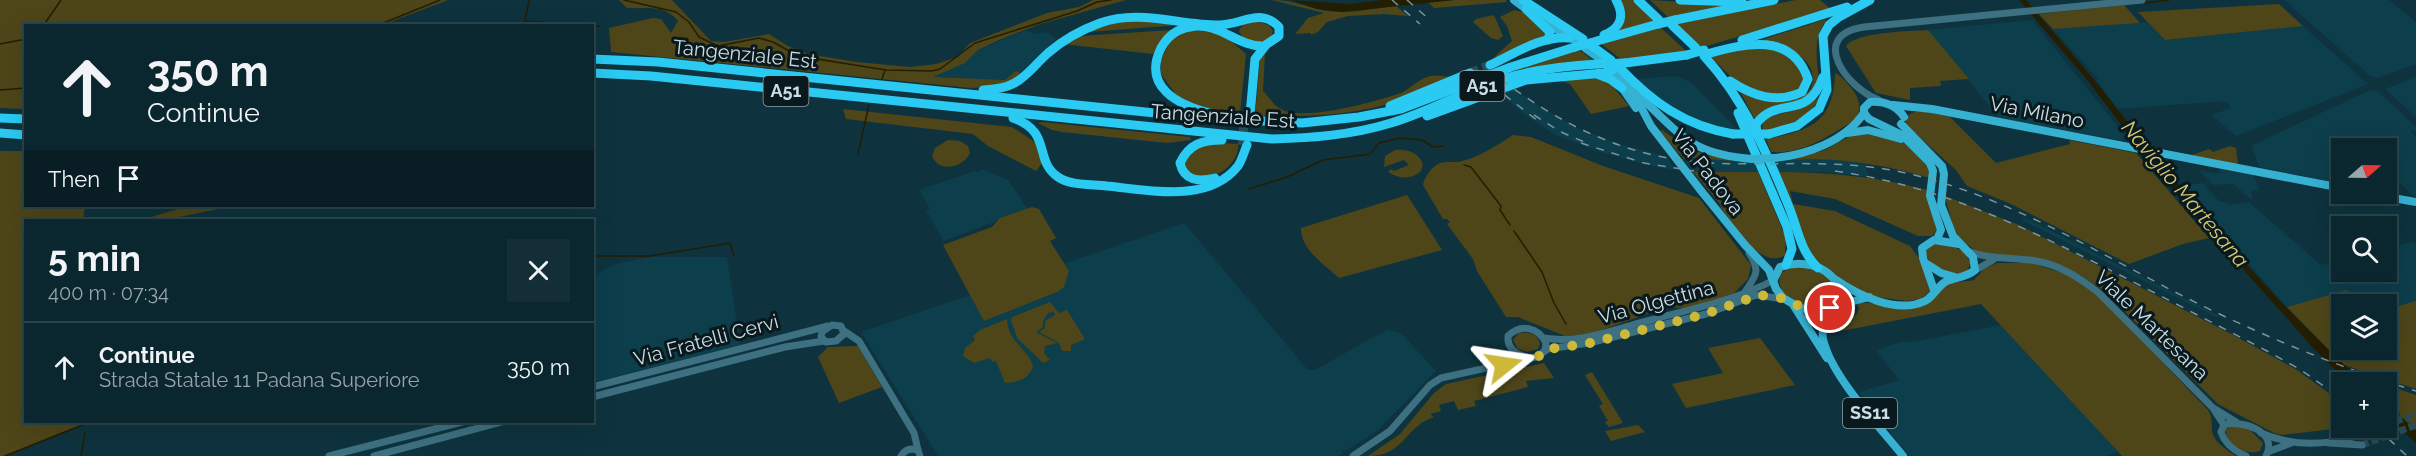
<!DOCTYPE html>
<meta charset="utf-8">
<style>
body{margin:0;font-family:Raleway,sans-serif;background:#132e36;color:#f1f3f6;height:100vh;display:flex;flex-direction:column;font-size:22px;white-space:nowrap}
*{box-sizing:border-box;margin:0}
p{font-size:20px;color:#99a5aa}
.icon{flex:none;width:33px;height:33px;fill:none;stroke:currentColor;stroke-width:2;stroke-linecap:round;stroke-linejoin:round}
.map{position:relative;flex:1;overflow:hidden}
.drawer{position:absolute;left:24px;top:219px;width:570px;height:204px;display:flex;flex-direction:column;background:#0a262e;border-radius:0px;box-shadow:0 6px 24px #0002,0 0 0 2px #2a434a}
.drawer>*{flex:none}
.guide{position:absolute;left:24px;top:24px;width:570px;height:183px;border-radius:0px;box-shadow:0 6px 24px #0002,0 0 0 2px #2a434a;background:#0a262e;color:#f1f3f6;overflow:hidden}
.needle{width:39px;rotate:70deg}
.tools{position:absolute;left:2331px;top:138px;display:grid;gap:12px}
.tools a{display:grid;place-items:center;width:66px;height:66px;border-radius:0px;background:#0a262e;box-shadow:0 6px 24px #0002,0 0 0 2px #2a434a;font-size:30px}
.pin{position:absolute;display:grid;place-items:center;width:51px;height:51px;color:#fff;margin:-26px;border:3px solid #fff;border-radius:50%;box-shadow:0 2px 6px #0007}
.me{position:absolute;width:66px;margin:-33px;rotate:75deg;stroke-linejoin:round;filter:drop-shadow(0 0 4px #0008)}
.turn{display:flex;align-items:center;gap:21px;height:126px;padding:0 24px;font-size:27px}
.turn .icon{width:78px;height:78px;stroke-width:2.5}
.turn b{display:block;font-size:42px;line-height:51px}
.then{display:flex;align-items:center;height:57px;padding:0 24px;background:#0003;gap:12px;font-size:22px}
.round{display:grid;place-items:center;flex:none;width:63px;height:63px;border-radius:0px;background:#132e36}
.summary{display:flex;align-items:center;justify-content:space-between;height:102px;padding:0 24px}
h1{font-size:36px;font-weight:700;line-height:45px}
ul{padding:0;list-style:none}
li{display:flex;align-items:center;gap:18px;height:90px;padding:0 24px;border-top:2px solid #2a434a}
li div{flex:1}
li b{display:block;font-size:22px}
li em{font-style:normal}
.map>svg:first-child{display:block}
.built{fill:#0c3e4b}
.green{fill:#4e4619}
.water{fill:#231e02}
.lines{fill:none;stroke-linecap:round;stroke-linejoin:round}
.stream{stroke:#231e02;stroke-width:1.5}
.minor-tunnel{stroke:#2a4c57;stroke-width:7;stroke-dasharray:7 3;stroke-linecap:butt}
.highway-tunnel{stroke:#2a4c57;stroke-width:9;stroke-dasharray:9 4.5;stroke-linecap:butt}
.minor{stroke:#3d7080;stroke-width:7}
.major{stroke:#36b1d1;stroke-width:8}
.highway{stroke:#2acaf2;stroke-width:9}
.rail{stroke:#7a949d;stroke-width:1.5;stroke-dasharray:8 8;stroke-linecap:butt}
.major-bridge{stroke:#36b1d1;stroke-width:8}
.highway-bridge{stroke:#2acaf2;stroke-width:9}
.route{stroke:#ceb837;stroke-width:10;stroke-dasharray:0 18}
.labels{text-anchor:middle;stroke-width:6;stroke-linejoin:round;paint-order:stroke}
.shield{fill:#0a191d;stroke:#90a2a8;stroke-width:1.5}
.shield-label{font-size:18px;font-weight:bold;fill:#cadde4}
.street-label{font-size:20px;fill:#cadde4;stroke:#0a191d}
.water-label{font-size:21px;font-style:italic;fill:#d6c776;stroke:#0a191d}
</style>
<div class="map">
<svg width="2416" height="456" viewBox="0 0 2416 456">
<rect width="100%" height="100%" fill="#0e333e"/>
<!-- built -->
<g class="built">
<polygon points="2284,0 2389,0 2416,22 2416,64 2378,78 2369,75"/>
<polygon points="2032,20 2124,134 2123,141 1999,118 1928,30"/>
<polygon points="2147,22 2165,40 2303,26 2368,84 2236,136 2211,115 2231,108 2226,101 2118,109 2096,80 2098,79 2053,29"/>
<polygon points="1026,30 1035,34 1045,32 1056,38 1021,73 1015,71 1005,80 931,78 965,63 978,50"/>
<polygon points="1676,76 1690,82 1740,132 1687,119 1634,79"/>
<polygon points="2416,77 2416,117 2385,89"/>
<polygon points="1513,89 1544,109 1578,128 1623,145 1666,156 1676,170 1646,165 1600,152 1554,134 1527,116 1501,95"/>
<polygon points="2370,90 2379,92 2416,127 2416,130 2410,131 2416,137 2416,198 2392,176 2387,176 2386,148 2342,148 2341,184 2259,167 2252,147 2253,145"/>
<polygon points="1692,158 1754,162 1758,172 1693,172 1684,159"/>
<polygon points="1824,158 1857,161 1865,164 1868,177 1826,172 1779,172 1775,161"/>
<polygon points="982,169 1008,180 1028,209 944,241 926,211 930,209 919,190 975,171 978,173"/>
<polygon points="2221,169 2254,175 2259,191 2251,190 2252,200 2233,184 2213,185 2199,170 2219,174"/>
<polygon points="2203,183 2220,202 2226,202 2230,205 2249,202 2321,265 2341,260 2342,272 2386,272 2387,248 2413,242 2416,244 2416,301 2387,309 2386,304 2363,304 2347,291 2287,307 2179,185"/>
<polygon points="2024,217 2219,316 2218,318 2022,220"/>
<polygon points="1184,223 1308,370 1315,370 1388,329 1401,333 1436,371 1377,431 1347,450 1341,450 1343,453 1338,456 938,456 861,332"/>
<polygon points="649,257 727,257 740,345 593,382 593,276 616,264"/>
<polygon points="2001,325 2082,412 2118,452 2105,456 1909,456 1859,392 1899,380 1876,350 1900,342 1913,342"/>
</g>
<!-- green -->
<g class="green">
<polygon points="0,0 448,0 382,25 26,26 25,109 0,108"/>
<path d="M 619,0 L 672,0 L 711,41 L 724,42 L 769,34 L 788,46 L 809,54 L 856,62 L 910,67 L 936,64 L 958,57 L 970,43 L 1047,13 L 1079,7 L 1093,0 L 1126,0 L 1040,24 L 999,40 L 978,50 L 965,63 L 933,77 L 1005,80 L 1015,71 L 1021,73 C 1007,88 990,86 971,88 L 611,52 L 609,28 L 653,18 L 661,19 L 671,33 L 678,21 C 664,4 647,9 627,8 Z"/>
<path d="M 1272,0 C 1295,0 1307,8 1328,11 C 1351,14 1374,8 1396,6 L 1408,16 L 1385,14 L 1348,16 L 1327,22 L 1318,32 L 1311,35 L 1311,33 L 1295,34 L 1308,18 L 1324,13 Z"/>
<polygon points="1455,0 1506,0 1507,2 1434,8 1428,2"/>
<path d="M 1620,0 L 1635,0 L 1658,21 L 1615,33 C 1626,22 1629,13 1620,0 Z"/>
<polygon points="1650,0 1733,5 1669,18"/>
<polygon points="1796,0 1820,0 1831,9 1700,48 1675,24"/>
<polygon points="2279,4 2303,26 2165,40 2138,12"/>
<polygon points="2124,5 2140,23 2053,29 2039,14"/>
<polygon points="1514,10 1523,12 1547,32 1548,37 1497,58 1495,56 1512,41 1507,26 1500,17"/>
<polygon points="1494,15 1503,36 1498,40 1491,38 1473,22 1476,19"/>
<polygon points="1132,19 1193,24 1088,32 1104,25"/>
<path d="M 1827,19 C 1811,39 1818,62 1819,86 L 1807,100 L 1766,110 L 1754,118 L 1740,91 C 1755,93 1777,101 1792,99 C 1818,96 1819,70 1800,56 C 1789,47 1775,43 1761,40 Z"/>
<path d="M 1256,21 L 1269,25 L 1273,31 L 1272,35 C 1264,45 1255,42 1244,39 L 1239,32 C 1241,23 1249,23 1256,21 Z"/>
<polygon points="1660,27 1686,51 1622,60 1600,43"/>
<polygon points="1171,30 1161,39 1153,54 1063,44 1081,36"/>
<polygon points="1208,30 1226,37 1246,54 1240,114 1215,112 1179,99 1161,74 1161,60 1173,36 1182,31"/>
<path d="M 1928,30 L 1969,79 L 1940,81 L 1941,86 L 1910,88 L 1910,100 L 1876,93 L 1846,46 C 1856,32 1910,31 1928,30 Z"/>
<polygon points="1751,45 1780,50 1805,71 1801,90 1766,96 1733,79 1708,54"/>
<polygon points="1578,49 1595,62 1526,68 1499,75"/>
<path d="M 1265,53 L 1263,91 C 1268,96 1273,104 1279,108 C 1300,123 1374,102 1398,94 C 1407,92 1416,80 1430,76 C 1439,74 1444,78 1451,76 C 1435,84 1418,95 1401,100 C 1354,116 1305,117 1255,116 L 1260,59 Z"/>
<path d="M 1835,73 L 1839,75 C 1852,88 1865,100 1857,119 C 1828,135 1807,154 1771,152 L 1766,139 C 1809,131 1834,123 1835,73 Z"/>
<polygon points="1593,75 1610,83 1629,106 1591,114 1570,84 1558,80"/>
<path d="M 1821,95 C 1809,121 1789,125 1762,132 L 1763,120 C 1784,111 1804,111 1821,95 Z"/>
<polygon points="843,109 1012,127 1038,144 1043,162 1036,171 988,146 973,134 846,119"/>
<polygon points="1914,112 1928,112 1950,117 1996,163 2070,144 2069,140 2136,153 2209,238 2183,244 2129,264 2011,204 1967,186 1956,170 1906,125 1905,117"/>
<polygon points="1042,122 1190,137 1191,140 1167,143 1062,132 1052,130 1038,123"/>
<polygon points="1662,130 1691,150 1733,161 1692,158 1684,159 1659,131"/>
<path d="M 1865,133 L 1890,138 L 1906,144 L 1927,163 L 1930,178 C 1885,165 1839,157 1791,160 L 1825,150 L 1850,136 Z"/>
<path d="M 1513,135 L 1531,137 L 1603,166 L 1699,198 L 1751,265 L 1748,279 L 1734,293 L 1718,300 L 1684,308 L 1667,307 L 1590,334 L 1565,336 L 1518,317 L 1506,317 L 1477,271 L 1473,259 L 1447,224 L 1450,222 L 1447,219 L 1443,219 L 1423,185 C 1424,179 1430,169 1435,166 C 1443,159 1453,164 1462,161 C 1479,157 1498,145 1513,135 Z"/>
<path d="M 948,140 L 960,141 L 968,146 L 970,153 C 963,168 939,173 932,156 L 935,148 Z"/>
<path d="M 1204,142 L 1238,144 C 1240,159 1223,175 1208,177 C 1202,178 1195,175 1189,173 L 1184,163 L 1190,152 Z"/>
<polygon points="2230,146 2236,148 2238,165 2189,156 2209,149 2213,152"/>
<path d="M 1395,150 C 1407,149 1418,152 1423,164 L 1421,171 C 1411,180 1399,179 1388,172 L 1391,169 L 1394,171 L 1409,165 L 1404,160 L 1384,167 L 1385,156 Z"/>
<polygon points="0,151 25,151 26,206 85,206 83,220 26,220 26,422 88,422 3,456 0,456"/>
<path d="M 1693,172 L 1758,172 L 1786,238 L 1785,255 C 1761,271 1733,224 1721,208 L 1720,204 Z"/>
<path d="M 1779,172 C 1830,172 1878,177 1927,190 L 1938,228 L 1932,236 L 1918,236 L 1835,199 L 1790,191 L 1793,204 L 1835,211 L 1910,246 L 1924,265 L 1932,285 L 1929,292 L 1921,299 L 1907,301 L 1876,297 L 1857,290 L 1815,261 L 1811,258 Z"/>
<path d="M 1407,195 L 1442,250 L 1339,278 C 1324,264 1301,250 1301,228 Z"/>
<polygon points="1945,196 2019,225 2235,336 2297,370 2341,402 2342,428 2282,435 2274,433 2218,404 2104,291 2082,276 2065,267 1977,252 1959,238 1953,227"/>
<polygon points="188,206 232,206 165,220 147,220 148,218"/>
<polygon points="1032,207 1039,209 1056,238 1050,241 1069,271 1064,287 1057,292 984,321 943,245 992,227 1000,218"/>
<path d="M 1935,243 C 1950,246 1964,246 1970,263 L 1968,270 C 1953,280 1927,267 1925,250 Z"/>
<path d="M 1997,263 L 2030,263 L 2070,275 L 2099,296 L 2208,410 C 2214,419 2210,426 2213,435 C 2217,444 2228,451 2236,456 L 2122,456 L 1981,304 L 1831,333 L 1833,321 L 1856,315 L 1859,309 L 1857,303 C 1878,301 1897,311 1918,307 C 1933,305 1935,292 1947,285 C 1954,281 1965,282 1974,280 L 1984,269 Z"/>
<path d="M 1791,267 C 1809,268 1826,270 1835,289 L 1833,300 C 1817,317 1770,299 1781,273 Z"/>
<polygon points="2347,290 2363,304 2342,304 2342,350 2386,350 2387,309 2416,301 2416,389 2344,365 2287,307"/>
<polygon points="1050,302 1059,313 1067,310 1085,339 1071,345 1071,351 1062,351 1059,343 1039,332 1045,328 1045,321 1055,315 1054,312 1048,313 1043,321 1043,327 1036,332 1057,343 1045,346 1044,353 1050,360 1043,363 1017,338 1011,320 1012,317"/>
<path d="M 1007,319 C 1008,343 1029,349 1033,367 C 1027,381 1017,382 1005,383 L 996,361 L 993,362 L 990,358 L 974,363 L 963,356 L 965,348 L 975,340 L 973,336 L 980,330 Z"/>
<path d="M 1519,333 C 1529,331 1538,334 1540,344 L 1538,349 L 1527,352 L 1518,349 L 1513,340 Z"/>
<polygon points="1760,338 1795,385 1686,408 1672,384 1723,373 1708,348"/>
<polygon points="858,346 882,387 839,403 818,357 828,347"/>
<path d="M 1544,363 L 1554,378 L 1526,381 L 1528,387 L 1474,401 L 1476,406 L 1458,410 L 1454,401 L 1439,405 L 1441,411 L 1430,414 L 1434,417 C 1405,426 1405,456 1368,456 L 1400,434 L 1434,393 L 1446,384 Z"/>
<polygon points="1592,372 1623,423 1609,427 1605,422 1608,421 1599,406 1603,404 1585,375"/>
<polygon points="2386,385 2416,395 2416,430 2398,415 2401,414 2387,401"/>
<polygon points="1638,425 1645,432 1611,441 1605,431"/>
<path d="M 2235,425 L 2249,429 L 2263,443 L 2260,451 C 2246,456 2225,446 2226,429 Z"/>
</g>
<!-- water -->
<g class="water">
<polygon points="1291,0 1349,4 1382,0 1455,0 1342,12 1317,9"/>
<path d="M 2019,0 L 2026,0 C 2050,29 2076,57 2100,87 C 2181,190 2265,294 2363,382 L 2348,382 L 2314,349 L 2161,177 L 2088,81 Z"/>
<polygon points="2386,401 2392,406 2390,407 2416,430 2416,443 2387,417"/>
</g>
<g class="lines">
<!-- stream -->
<g class="stream">
<polyline points="529,0 525,21 586,26"/>
<polyline points="624,0 676,12 689,22 699,37 718,46 759,38 773,42 798,56 886,70 932,71 940,69 975,43 1077,11 1097,2 1111,0"/>
<polyline points="2144,3 2169,0"/>
<polyline points="43,26 61,0"/>
<polyline points="376,26 440,0"/>
<polyline points="592,26 599,26"/>
<polyline points="0,44 26,39"/>
<polyline points="882,79 885,70"/>
<polyline points="0,90 26,88"/>
<polyline points="858,154 869,105"/>
<polyline points="1464,165 1471,167 1501,206 1500,210 1510,225"/>
<polyline points="1249,189 1287,177 1323,160 1370,154 1379,143 1400,138 1422,140 1433,147 1444,146"/>
<polyline points="1514,231 1542,272 1554,303 1566,324"/>
<polyline points="592,256 650,256 730,243 734,256"/>
<polyline points="5,456 90,422"/>
<polyline points="81,456 85,433"/>
</g>
<!-- minor-tunnel -->
<g class="minor-tunnel">
<polyline points="2386,424 2416,415"/>
<polyline points="2353,437 2378,428"/>
<polyline points="2362,445 2416,425"/>
</g>
<!-- highway-tunnel -->
<g class="highway-tunnel">
<polyline points="1470,73 1490,65"/>
<polyline points="1242,145 1245,114"/>
</g>
<!-- minor -->
<g class="minor">
<path d="M 1879,100 C 1846,88 1808,35 1864,27 L 2142,0"/>
<path d="M 1970,252 C 1992,260 2014,257 2036,261 C 2060,265 2080,278 2099,293 L 2213,408 L 2224,425"/>
<polyline points="1974,271 1993,260"/>
<path d="M 1745,292 C 1756,275 1761,272 1749,253"/>
<polygon points="832,325 841,326 844,334 836,341 826,342 821,337 822,332"/>
<polyline points="844,331 859,341 914,433 918,450"/>
<path d="M 1544,338 C 1581,344 1612,330 1647,321 C 1691,309 1734,301 1774,280"/>
<path d="M 1526,357 C 1515,354 1507,348 1508,336 C 1521,323 1538,327 1546,343 L 1545,350"/>
<polyline points="592,387 828,326"/>
<polyline points="592,397 785,347 824,341"/>
<polyline points="2215,409 2236,422"/>
<path d="M 2224,425 C 2242,419 2279,432 2266,456"/>
<path d="M 2224,425 L 2221,432 C 2225,444 2234,451 2246,456"/>
<path d="M 2261,433 C 2291,446 2322,446 2353,437"/>
<polyline points="2329,443 2362,445"/>
<polyline points="2270,451 2291,443"/>
<polyline points="329,456 462,422"/>
<polyline points="374,456 501,422"/>
<path d="M 901,456 C 905,449 911,448 918,450 L 920,456"/>
<polyline points="1353,456 1390,431 1430,385 1441,378 1536,357 1548,349 1589,343 1706,314 1756,295 1784,299"/>
</g>
<!-- major -->
<g class="major">
<polyline points="1514,0 1530,12"/>
<polyline points="1541,20 1576,41"/>
<polyline points="1585,48 1603,61"/>
<polyline points="1610,68 1632,90 1651,126 1702,192 1745,245 1769,270 1776,289 1783,298 1800,308 1816,311 1869,297"/>
<polyline points="1618,82 1636,108"/>
<path d="M 1638,95 C 1682,135 1689,154 1753,159"/>
<polyline points="1893,105 1932,109 2342,188"/>
<path d="M 1904,117 C 1896,105 1885,101 1870,102 L 1864,108 L 1864,113 L 1869,119 L 1902,135 L 1930,163 L 1933,171 L 1930,196 L 1941,230 L 1937,239"/>
<polyline points="1847,133 1868,130 1901,139"/>
<path d="M 1774,158 C 1807,155 1845,141 1864,113"/>
<polyline points="2371,194 2416,202"/>
<polyline points="1927,264 1941,273 1955,277"/>
<path d="M 1833,278 C 1856,294 1896,315 1925,301 C 1933,297 1937,287 1945,282 C 1955,277 1966,278 1975,270 L 1973,257 L 1953,236 L 1941,205 L 1944,174 L 1942,166 L 1901,124"/>
<path d="M 1774,279 L 1780,267 C 1799,260 1826,264 1837,284 C 1847,302 1819,318 1823,339 C 1831,376 1879,426 1903,456"/>
<polyline points="1934,290 1923,258 1922,248 1934,240 1959,244"/>
<polyline points="1794,306 1827,358"/>
</g>
<!-- highway -->
<g class="highway">
<polyline points="1523,0 1583,39"/>
<polyline points="1638,0 1659,20"/>
<polyline points="1680,0 1742,2"/>
<polyline points="1526,9 1550,32 1548,40"/>
<polyline points="1675,20 1774,0"/>
<polyline points="1672,25 1696,48"/>
<path d="M 1604,35 C 1621,28 1625,16 1616,0"/>
<polyline points="1742,40 1847,7"/>
<polyline points="1597,41 1658,24"/>
<polyline points="1592,46 1611,60"/>
<path d="M 1707,54 C 1746,43 1792,32 1808,79 L 1802,92 C 1776,104 1753,96 1730,81"/>
<path d="M 1704,56 C 1744,99 1767,153 1789,207 C 1798,229 1800,251 1818,268"/>
<polyline points="592,59 658,62 1204,118 1302,123 1359,117 1401,109 1511,67 1575,47"/>
<polyline points="1625,63 1687,55"/>
<path d="M 1490,65 C 1514,54 1542,35 1570,38"/>
<path d="M 1619,67 C 1652,102 1685,126 1733,134"/>
<path d="M 592,73 L 651,76 L 1272,139 C 1312,138 1352,135 1391,123 C 1426,113 1459,94 1494,82 C 1527,70 1563,66 1598,64"/>
<polyline points="1597,74 1610,79 1622,88"/>
<path d="M 983,90 C 1020,89 1024,75 1048,53 C 1063,40 1081,30 1100,23 C 1139,9 1179,25 1219,25 C 1242,25 1260,7 1279,27 L 1279,36 L 1264,46 C 1237,47 1219,21 1190,27 C 1177,29 1167,37 1161,48 C 1142,87 1178,105 1210,113"/>
<polyline points="1390,106 1470,73"/>
<polyline points="1738,113 1787,227 1792,249 1786,265"/>
<polyline points="1250,115 1255,59 1266,45"/>
<polyline points="1427,116 1526,80 1604,73 1612,70"/>
<polyline points="0,118 26,119"/>
<path d="M 1013,118 C 1053,132 1033,160 1058,177 C 1071,186 1092,184 1107,186 C 1149,190 1208,204 1238,166 C 1242,160 1244,152 1247,145"/>
<polyline points="0,133 26,135"/>
<path d="M 1757,133 L 1756,124 C 1778,95 1807,122 1823,77"/>
<polyline points="1769,134 1797,126 1819,109 1827,90 1823,36 1829,25 1839,17 1870,0"/>
<path d="M 1215,178 C 1199,182 1184,181 1180,163 C 1189,144 1202,140 1222,140"/>
</g>
<!-- rail -->
<g class="rail">
<polyline points="1392,0 1420,24"/>
<polyline points="1407,0 1430,20"/>
<path d="M 1489,70 C 1554,122 1626,159 1711,163 C 1773,166 1835,159 1896,171 C 1996,191 2086,246 2175,292 C 2253,332 2332,365 2416,391"/>
<polyline points="1479,75 1538,121"/>
<polyline points="1534,115 1561,132 1589,144"/>
<polyline points="1581,143 1644,163 1694,171"/>
<path d="M 1835,171 C 1934,185 2016,223 2104,267 C 2159,295 2213,323 2267,351 L 2301,370 L 2342,399"/>
<polyline points="2377,428 2407,456"/>
</g>
<!-- major-bridge -->
<polyline class="major-bridge" points="1753,159 1774,158"/>
<!-- highway-bridge -->
<g class="highway-bridge">
<polyline points="1658,24 1675,20"/>
<polyline points="1575,47 1597,41"/>
<polyline points="1687,55 1704,50"/>
<polyline points="1598,64 1625,63"/>
<polyline points="1733,134 1769,134"/>
</g>
</g>
<g class="lines">
<!-- route -->
<polyline class="route" points="1504,365 1539,356 1548,349 1586,344 1706,314 1759,295 1781,298 1811,311 1830,308"/>
</g>
<g class="labels">
<!-- shield labels -->
<g class="shield">
<rect x="1459.5" y="71" width="45" height="30" rx="4.5"/>
<rect x="763.5" y="76" width="45" height="30" rx="4.5"/>
<rect x="1843" y="398" width="54" height="30" rx="4.5"/>
</g>
<g class="shield-label">
<text x="1482" y="92">A51</text>
<text x="786" y="97">A51</text>
<text x="1870" y="419">SS11</text>
</g>
<!-- street labels -->
<g class="street-label">
<text transform="translate(745 54) rotate(6)" y="7">Tangenziale Est</text>
<text transform="translate(2037 112) rotate(11)" y="7">Via Milano</text>
<text transform="translate(1223 116) rotate(4)" y="7">Tangenziale Est</text>
<text transform="translate(1708 172) rotate(52)" y="7">Via Padova</text>
<text transform="translate(1656 302) rotate(-15)" y="7">Via Olgettina</text>
<text transform="translate(2152 325) rotate(44)" y="7">Viale Martesana</text>
<text transform="translate(706 340) rotate(-15)" y="7">Via Fratelli Cervi</text>
</g>
<!-- water labels -->
<g class="water-label">
<text transform="translate(2185 194) rotate(50)" y="7">Naviglio Martesana</text>
</g>
</g>
</svg>
<div class="tools">
<a><svg class="needle" viewBox="-14 -14 28 28"><path d="M0-13l5 13h-10z" fill="#e53935"/><path d="M0 13l5-13h-10z" fill="#99a5aa"/></svg></a>
<a><svg class="icon" aria-label="search" viewBox="0 0 24 24"><circle cx="10" cy="10" r="6"/><path d="M15 15l6 6"/></svg></a>
<a><svg class="icon" aria-label="layers" viewBox="0 0 24 24"><path d="M12 4l9 5-9 5-9-5zM3 14l9 5 9-5"/></svg></a>
<a>+</a>
</div>
<div class="pin" style="left:1830px;top:308px;background:#d93025"><svg class="icon" aria-label="arrive" viewBox="0 0 24 24"><path d="M6 21V4h12l-3 4 3 4H6"/></svg></div>
<svg class="me" style="left:1504px;top:365px" viewBox="-20 -20 40 40"><path d="M0-17L14 15 0 8-14 15z" fill="#ceb837" stroke="#fff" stroke-width="4"/></svg>
<div class="guide">
<div class="turn"><svg class="icon" aria-label="ahead" viewBox="0 0 24 24"><path d="M12 20V5M6 11l6-6 6 6"/></svg><div><b>350 m</b>Continue</div></div>
<div class="then">Then<svg class="icon" aria-label="arrive" viewBox="0 0 24 24"><path d="M6 21V4h12l-3 4 3 4H6"/></svg></div>
</div>
<section class="drawer">
<div class="summary"><div><h1>5 min</h1><p>400 m · 07:34</p></div><a class="round"><svg class="icon" aria-label="close" viewBox="0 0 24 24"><path d="M6 6l12 12M18 6L6 18"/></svg></a></div>
<ul>
<li><svg class="icon" aria-label="ahead" viewBox="0 0 24 24"><path d="M12 20V5M6 11l6-6 6 6"/></svg><div><b>Continue</b><p>Strada Statale 11 Padana Superiore</p></div><em>350 m</em></li>
</ul>
</section>
</div>
